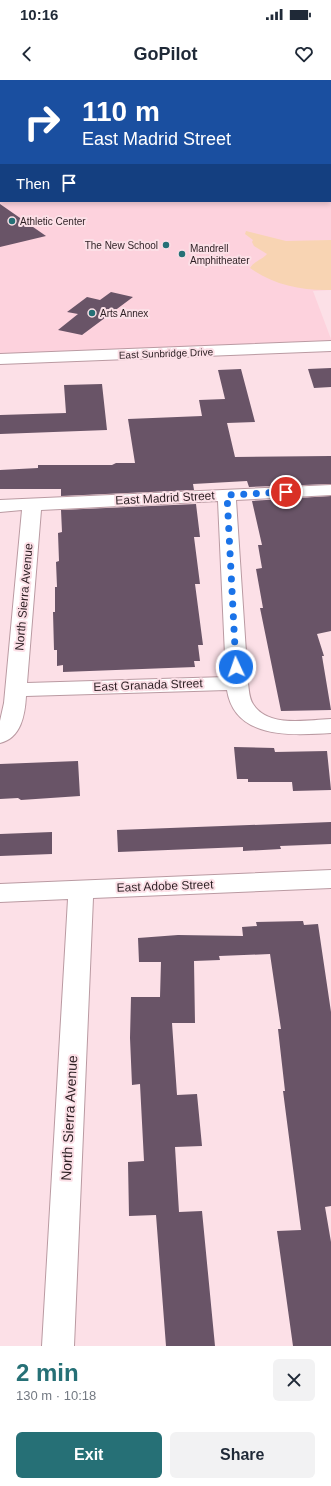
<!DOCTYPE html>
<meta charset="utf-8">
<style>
body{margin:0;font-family:Helvetica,sans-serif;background:#f2f2f3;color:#1f2937;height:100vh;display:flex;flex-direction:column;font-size:15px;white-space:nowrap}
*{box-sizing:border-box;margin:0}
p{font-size:13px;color:#747a83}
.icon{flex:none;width:22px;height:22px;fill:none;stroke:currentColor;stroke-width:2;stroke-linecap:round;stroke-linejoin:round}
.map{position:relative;height:1266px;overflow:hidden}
.sheet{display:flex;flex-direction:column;background:#fff;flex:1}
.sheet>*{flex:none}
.banner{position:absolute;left:0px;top:0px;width:331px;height:122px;box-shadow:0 2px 6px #0003;background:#1a4fa0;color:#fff;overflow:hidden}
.pin{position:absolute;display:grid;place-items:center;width:34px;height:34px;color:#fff;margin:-17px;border:2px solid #fff;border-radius:50%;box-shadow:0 1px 4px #0007}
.me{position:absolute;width:44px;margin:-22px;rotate:357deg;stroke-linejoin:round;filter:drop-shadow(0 0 3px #0008)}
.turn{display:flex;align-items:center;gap:14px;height:84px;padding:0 16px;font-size:18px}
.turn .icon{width:52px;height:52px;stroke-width:2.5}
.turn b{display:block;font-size:28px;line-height:34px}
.then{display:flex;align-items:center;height:38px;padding:0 16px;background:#0003;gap:8px;font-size:15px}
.round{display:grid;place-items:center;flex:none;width:42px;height:42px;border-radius:6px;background:#f2f2f3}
.headline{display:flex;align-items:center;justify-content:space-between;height:68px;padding:0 16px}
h1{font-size:24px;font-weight:600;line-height:30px;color:#267076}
.button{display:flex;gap:8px;margin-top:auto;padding:8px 16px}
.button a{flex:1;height:46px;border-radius:6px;background:#267076;color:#fff;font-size:16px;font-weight:600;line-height:46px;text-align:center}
.button a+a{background:#f2f2f3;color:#1f2937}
.status{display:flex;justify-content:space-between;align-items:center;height:28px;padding:0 20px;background:#fff;direction:ltr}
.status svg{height:11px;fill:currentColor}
header{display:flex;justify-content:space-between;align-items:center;height:52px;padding:0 16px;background:#fff;font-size:18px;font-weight:600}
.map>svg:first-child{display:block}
.built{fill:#fdd2dd}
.green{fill:#f8d4b3}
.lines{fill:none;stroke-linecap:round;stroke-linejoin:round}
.stream{stroke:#937dc2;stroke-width:3.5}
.building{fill:#695467}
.minor-casing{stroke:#ba9aa2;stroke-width:2}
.minor{fill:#fff;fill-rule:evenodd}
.route{stroke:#1a73e8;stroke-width:7;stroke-dasharray:0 12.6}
.poi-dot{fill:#267076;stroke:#fce0e7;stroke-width:1.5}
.labels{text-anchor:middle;stroke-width:4;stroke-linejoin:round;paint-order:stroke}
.far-poi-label{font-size:10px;fill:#2c1f23;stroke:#fce0e7;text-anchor:start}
.far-street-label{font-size:10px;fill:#2c1f23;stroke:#fce0e7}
.street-label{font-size:12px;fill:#2c1f23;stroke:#fce0e7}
.near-street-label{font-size:14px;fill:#2c1f23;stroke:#fce0e7}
</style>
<div class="status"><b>10:16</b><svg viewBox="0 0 49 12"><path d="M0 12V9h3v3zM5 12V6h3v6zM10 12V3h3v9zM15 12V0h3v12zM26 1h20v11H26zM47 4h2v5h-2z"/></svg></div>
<header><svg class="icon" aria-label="back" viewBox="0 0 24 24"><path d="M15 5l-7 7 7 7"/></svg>GoPilot<svg class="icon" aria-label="heart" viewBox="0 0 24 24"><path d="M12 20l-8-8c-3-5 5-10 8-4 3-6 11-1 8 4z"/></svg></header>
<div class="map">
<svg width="331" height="1266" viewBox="0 0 331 1266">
<rect width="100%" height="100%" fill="#fce0e7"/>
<!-- built -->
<g class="built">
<polygon points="83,0 331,0 331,38 330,1"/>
<polygon points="0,51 1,121 330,121 331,96 331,210 313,211 331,259 331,266 0,279"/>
</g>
<!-- green -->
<path class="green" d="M 246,151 L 286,161 L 331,160 L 331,210 C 303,211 273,205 250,188 C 254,181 262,180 267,174 L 254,166 L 252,162 L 253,160 L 245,154 Z"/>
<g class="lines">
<!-- stream -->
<polyline class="stream" points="253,0 255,1"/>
</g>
<!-- building -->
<g class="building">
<polygon points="0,124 46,156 0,167"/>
<polygon points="111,212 133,217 82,255 58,250 78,234 67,232 87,217 100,220"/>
<polygon points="331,288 331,307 314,308 308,289"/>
<polygon points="241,289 255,342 227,343 235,377 331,376 331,404 249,407 247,401 193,404 194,410 61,416 61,409 0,409 0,390 38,388 38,385 112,385 116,383 135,383 128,339 202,336 199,320 225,319 218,290"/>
<polygon points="102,304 107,350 0,354 0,335 66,333 64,305"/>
<polygon points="331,416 331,551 317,554 324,576 322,576 331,630 281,631 260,528 263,528 256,489 262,488 258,465 262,465 252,421"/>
<polygon points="196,424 200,457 194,457 200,504 195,504 203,565 198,565 200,581 194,581 195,587 63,592 63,585 57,586 57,570 54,570 53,532 55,532 55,507 57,507 56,482 59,481 58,453 62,452 61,430"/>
<polygon points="234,667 274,668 275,672 327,671 331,710 293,711 292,702 248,702 248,699 237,699"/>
<polygon points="78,681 80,716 21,720 18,718 0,719 0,684"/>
<polygon points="331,742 331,764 280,766 281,769 243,771 243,767 118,772 117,750"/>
<polygon points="52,752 52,774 0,776 0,754"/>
<polygon points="303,841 304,845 318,844 331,932 331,1126 325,1127 331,1162 331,1266 293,1266 277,1151 301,1150 283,1011 285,1011 278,949 281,949 270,874 219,876 220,880 194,881 195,943 172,943 177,1015 197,1014 202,1066 175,1067 179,1132 202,1131 215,1266 166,1266 156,1135 129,1136 128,1082 144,1081 140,1004 132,1005 130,958 131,917 160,917 161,882 139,882 138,858 178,855 243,856 242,847 257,846 256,842"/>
</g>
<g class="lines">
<defs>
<g id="minor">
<rect x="330" y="34" width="1" height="8"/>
<rect x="0" y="40" width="1" height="8"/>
<polygon points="331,261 331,271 0,284 0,274"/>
<path d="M 331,405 L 331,415 L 236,420 L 248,603 C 249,610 249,618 253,624 C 268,648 307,640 331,639 L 331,653 C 293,655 235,660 227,610 L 26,616 C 25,635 21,658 0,663 L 0,641 L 4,623 L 22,430 L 0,432 L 0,420 ZM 218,421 L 226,597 L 27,603 L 41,430 Z"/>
<polygon points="331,790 331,808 93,818 74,1266 42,1266 68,819 0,822 0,804"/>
</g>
</defs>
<!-- minor casing -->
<use href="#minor" class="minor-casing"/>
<!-- minor -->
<use href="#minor" class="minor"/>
</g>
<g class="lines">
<!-- route -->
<polyline class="route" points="236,587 227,415 286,412"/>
</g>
<!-- markers -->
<g class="poi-dot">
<circle cx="12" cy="141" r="4"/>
<circle cx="166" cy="165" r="4"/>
<circle cx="182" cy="174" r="4"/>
<circle cx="92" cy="233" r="4"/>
</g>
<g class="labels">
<!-- far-poi labels -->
<g class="far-poi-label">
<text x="20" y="145">Athletic Center</text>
<text x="158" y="169" text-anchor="end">The New School</text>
<text x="190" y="172">Mandrell<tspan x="190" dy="12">Amphitheater</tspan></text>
<text x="100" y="237">Arts Annex</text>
</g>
<!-- far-street labels -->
<g class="far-street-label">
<text transform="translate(166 273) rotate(-2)" y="4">East Sunbridge Drive</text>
</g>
<!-- street labels -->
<g class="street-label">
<text transform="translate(165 418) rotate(-3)" y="4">East Madrid Street</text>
<text transform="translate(24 517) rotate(-85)" y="4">North Sierra Avenue</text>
<text transform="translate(148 605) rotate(-2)" y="4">East Granada Street</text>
<text transform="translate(165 806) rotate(-2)" y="4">East Adobe Street</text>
</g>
<!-- near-street labels -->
<g class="near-street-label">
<text transform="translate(69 1038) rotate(-87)" y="5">North Sierra Avenue</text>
</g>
</g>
</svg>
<div class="pin" style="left:286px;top:412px;background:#d93025"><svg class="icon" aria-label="arrive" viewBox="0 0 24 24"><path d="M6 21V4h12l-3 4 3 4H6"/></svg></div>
<svg class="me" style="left:236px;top:587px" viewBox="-20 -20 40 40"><circle r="17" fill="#1a73e8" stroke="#fff" stroke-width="3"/><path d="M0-11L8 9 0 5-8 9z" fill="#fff"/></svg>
<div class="banner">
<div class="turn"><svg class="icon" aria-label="right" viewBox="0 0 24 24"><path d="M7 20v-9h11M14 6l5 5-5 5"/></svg><div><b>110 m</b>East Madrid Street</div></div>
<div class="then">Then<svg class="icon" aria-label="arrive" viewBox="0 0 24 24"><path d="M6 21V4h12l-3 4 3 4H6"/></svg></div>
</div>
</div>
<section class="sheet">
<div class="headline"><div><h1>2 min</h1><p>130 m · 10:18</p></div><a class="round"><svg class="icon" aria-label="close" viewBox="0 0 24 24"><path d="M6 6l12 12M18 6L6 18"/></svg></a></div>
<div class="button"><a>Exit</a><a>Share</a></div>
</section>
